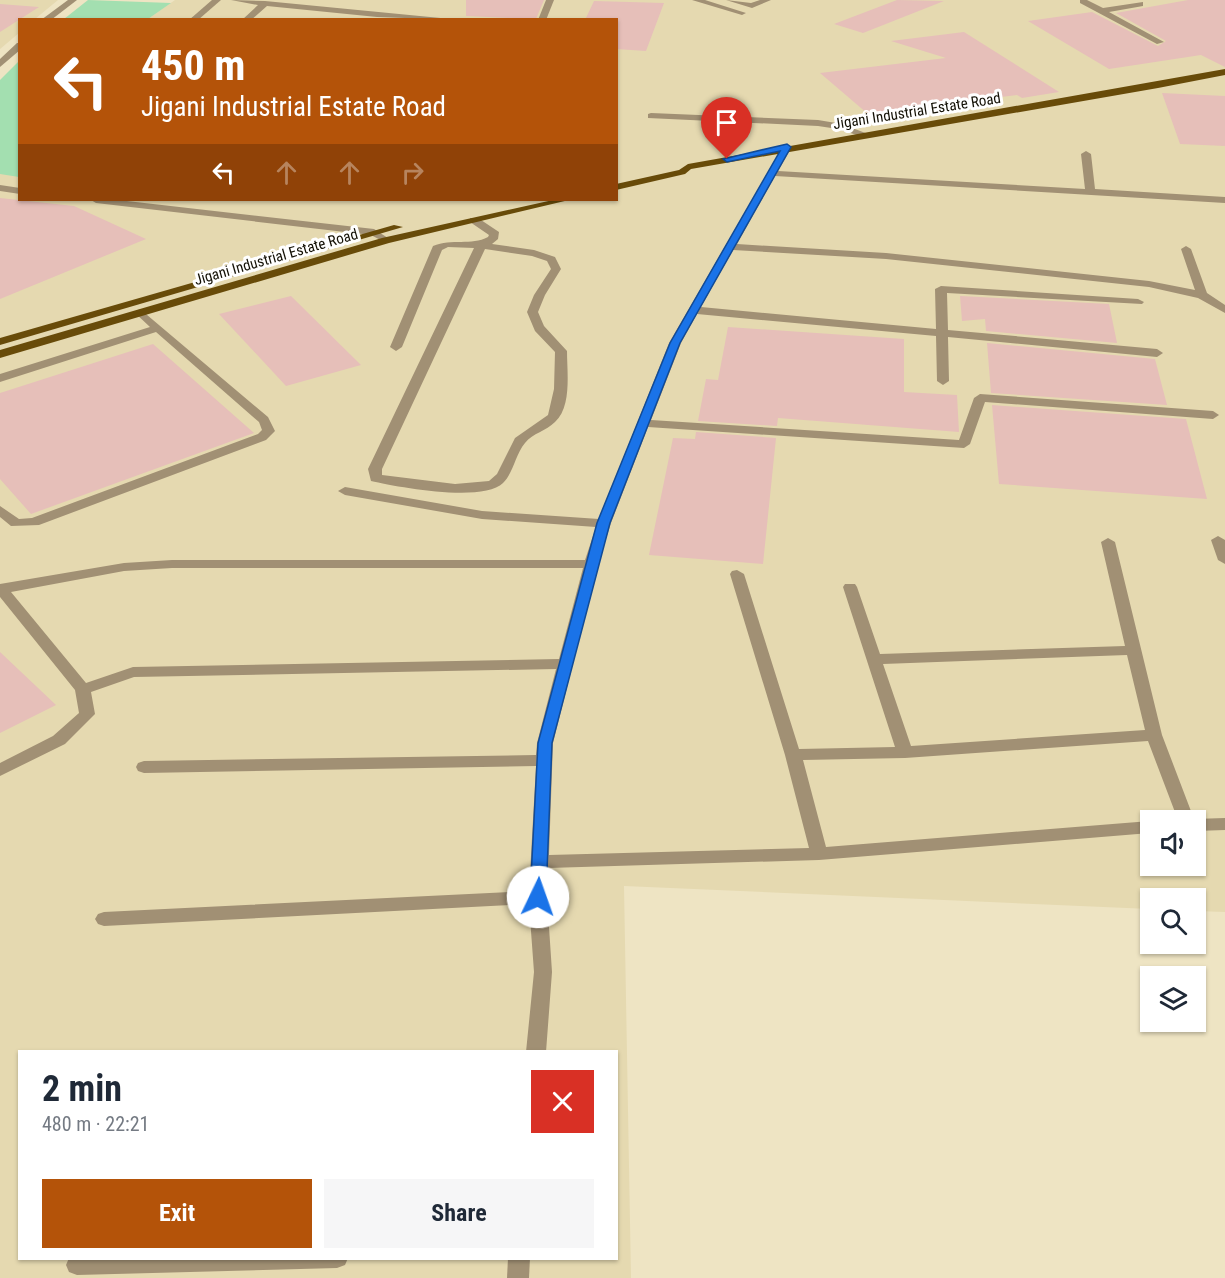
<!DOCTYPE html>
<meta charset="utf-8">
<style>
body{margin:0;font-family:"Roboto Condensed",sans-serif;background:#f6f6f7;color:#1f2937;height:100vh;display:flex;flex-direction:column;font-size:22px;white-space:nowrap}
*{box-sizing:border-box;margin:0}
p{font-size:20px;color:#747a83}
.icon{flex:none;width:33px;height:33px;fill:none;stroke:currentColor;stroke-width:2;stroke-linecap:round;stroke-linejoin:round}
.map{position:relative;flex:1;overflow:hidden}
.side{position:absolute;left:18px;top:1050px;width:600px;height:210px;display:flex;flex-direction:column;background:#fff;border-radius:0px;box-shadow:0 2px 4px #0004}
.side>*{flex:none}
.top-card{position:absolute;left:18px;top:18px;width:600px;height:183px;border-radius:0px;box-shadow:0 2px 4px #0004;background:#b45309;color:#fff;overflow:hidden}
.buttons{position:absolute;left:1140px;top:810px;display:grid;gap:12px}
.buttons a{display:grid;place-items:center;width:66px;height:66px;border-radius:0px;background:#fff;box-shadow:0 2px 4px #0004;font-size:30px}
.pin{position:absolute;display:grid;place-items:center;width:51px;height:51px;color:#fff;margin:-62px -26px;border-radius:50% 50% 50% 0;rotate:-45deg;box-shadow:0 0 6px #0007}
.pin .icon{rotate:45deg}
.me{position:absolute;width:66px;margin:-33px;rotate:3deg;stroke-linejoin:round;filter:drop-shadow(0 0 4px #0008)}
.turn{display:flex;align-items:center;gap:21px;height:126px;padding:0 24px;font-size:27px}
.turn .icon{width:78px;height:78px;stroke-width:2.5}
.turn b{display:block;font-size:42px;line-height:51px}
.lanes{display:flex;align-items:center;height:57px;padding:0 24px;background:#0003;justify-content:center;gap:30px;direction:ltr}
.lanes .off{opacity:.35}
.round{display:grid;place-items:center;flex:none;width:63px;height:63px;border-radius:0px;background:#f6f6f7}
.overview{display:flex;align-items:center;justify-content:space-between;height:102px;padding:0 24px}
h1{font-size:36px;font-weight:700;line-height:45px}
.action{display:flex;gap:12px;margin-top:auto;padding:12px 24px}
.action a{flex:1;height:69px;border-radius:0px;background:#b45309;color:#fff;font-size:24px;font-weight:700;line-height:69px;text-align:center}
.action a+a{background:#f6f6f7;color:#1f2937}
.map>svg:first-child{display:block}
.built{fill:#e5d9b0;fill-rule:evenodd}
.green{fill:#a3dfb0}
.building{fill:#e6bfb9}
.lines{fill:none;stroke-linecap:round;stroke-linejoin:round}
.minor{fill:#a19074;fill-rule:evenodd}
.major{fill:#684b09;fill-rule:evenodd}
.route{fill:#1a73e8;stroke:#114b97;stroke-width:1.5}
.labels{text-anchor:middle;stroke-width:6;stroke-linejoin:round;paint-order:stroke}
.far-street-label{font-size:15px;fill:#120f04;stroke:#fff}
</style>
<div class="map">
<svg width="1225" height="1278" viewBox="0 0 1225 1278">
<rect width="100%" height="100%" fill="#eee4c3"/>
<!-- built -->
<g class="built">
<polygon points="0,0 58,0 35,19 20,20 19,33 0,49"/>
<path d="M 175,0 L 1225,0 L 1225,912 L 1196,911 L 1196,898 L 1150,898 L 1150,909 L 624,886 L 631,1278 L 0,1278 L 0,173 L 19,156 L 20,200 L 616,200 L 616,20 L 148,19 ZM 1150,820 L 1196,820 L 1196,866 L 1150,866 ZM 20,1052 L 616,1052 L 616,1258 L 20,1258 Z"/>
</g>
<!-- green -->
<g class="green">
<polygon points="88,0 171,3 148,19 64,19"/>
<polygon points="19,61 19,177 0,174 0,80"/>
</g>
<!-- building -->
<g class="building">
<polygon points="466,0 544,0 536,19 466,16"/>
<polygon points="897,0 944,1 863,33 834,24"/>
<polygon points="1188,0 1225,0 1225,67 1201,55 1109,69 1028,21 1092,12 1158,46 1166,41 1116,13"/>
<polygon points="594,1 664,3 646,51 616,49 616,20 585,20"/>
<polygon points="0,4 39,7 0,32"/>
<polygon points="964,32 1059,92 1022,98 1017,95 868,114 820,73 946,58 891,41"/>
<polygon points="1162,93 1225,96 1225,146 1180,144"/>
<polygon points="0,198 74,206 146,239 0,299"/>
<polygon points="291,296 361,365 286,386 219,314"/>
<polygon points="960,296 1109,304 1117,343 986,331 985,319 962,321"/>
<polygon points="728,327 904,339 904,392 957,395 959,432 778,418 777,426 698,421 706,379 718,380"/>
<polygon points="987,343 1155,359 1167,405 991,393"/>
<polygon points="153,344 254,433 31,514 0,479 0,393"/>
<polygon points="992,405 1186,419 1207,499 999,484"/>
<polygon points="696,432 776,438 763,564 649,555 673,438 695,439"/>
<polygon points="0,652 56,705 0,733"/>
</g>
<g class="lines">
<!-- minor -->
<g class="minor">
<polygon points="68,0 77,0 51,20 41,20"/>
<polygon points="212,0 221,0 198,20 189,20"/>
<polygon points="231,0 265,1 461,20 377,17 267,6 251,20 242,20 258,5"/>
<polygon points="546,0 554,0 546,20 538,20"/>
<polygon points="692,0 705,0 746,13 742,15"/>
<polygon points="726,0 751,3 760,0 771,0 752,8"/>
<polygon points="1080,0 1087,0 1103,8 1143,2 1143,6 1109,12 1164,42 1157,44 1080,3"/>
<polygon points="17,43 20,43 20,50 0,67 0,59"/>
<polygon points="651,113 818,120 842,124 868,134 863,137 838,129 818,126 648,118 648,114"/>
<path d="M 787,144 L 792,147 L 778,171 L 1085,189 L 1081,154 L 1086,151 L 1091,154 L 1095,189 L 1225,197 L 1225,203 L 775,176 L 737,244 L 886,253 L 1149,281 L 1195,290 L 1181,249 L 1186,246 L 1191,249 L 1207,293 L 1225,305 L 1225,313 L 1198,298 L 1149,287 L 886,259 L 733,250 L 701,307 L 936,329 L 935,289 L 941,286 L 1138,299 L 1144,302 L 1142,304 L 947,293 L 948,330 L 1157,349 L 1163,353 L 1157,357 L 948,337 L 949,381 L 943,385 L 937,381 L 936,336 L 697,314 L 681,343 L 651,420 L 959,440 L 974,398 L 980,394 L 1213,411 L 1219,415 L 1213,419 L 985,402 L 970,444 L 964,448 L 648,427 L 611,523 L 598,564 L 553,743 L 549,855 L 809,848 L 785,755 L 730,574 L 732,571 L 737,570 L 744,574 L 799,749 L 895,747 L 843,587 L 845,584 L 855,584 L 857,587 L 880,654 L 1125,646 L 1101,542 L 1108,538 L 1115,542 L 1162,735 L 1194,819 L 1225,818 L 1225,830 L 1196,831 L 1196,820 L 1178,820 L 1148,741 L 905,758 L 803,760 L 826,847 L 1150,821 L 1150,833 L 819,860 L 548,868 L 547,897 L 552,972 L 546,1052 L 526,1052 L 534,972 L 529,904 L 104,926 L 98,924 L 95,919 L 98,914 L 104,912 L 529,891 L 536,766 L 144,773 L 138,771 L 136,767 L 138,763 L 144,761 L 536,755 L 537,743 L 556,669 L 134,677 L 91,692 L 95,714 L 65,744 L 0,776 L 0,763 L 53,736 L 79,713 L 75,690 L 0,597 L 0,584 L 124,563 L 172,560 L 585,560 L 596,527 L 482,519 L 345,495 L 338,491 L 345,487 L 482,511 L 599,519 L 669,343 L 784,145 ZM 172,568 L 583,568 L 559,659 L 133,667 L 86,683 L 11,592 L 124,571 ZM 1127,655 L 1145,730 L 911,746 L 883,664 Z"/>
<polygon points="0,185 20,188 20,194 0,191"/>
<polygon points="91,200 118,200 374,229 391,240 386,243 371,235 96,203"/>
<path d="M 470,218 L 478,218 L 499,232 L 498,239 L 492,244 L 534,250 L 555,257 L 561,269 L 545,295 L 538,312 L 544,326 L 567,351 C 567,372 572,407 555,422 C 546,431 533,433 525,443 C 515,455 514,472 503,483 C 483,503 397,487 371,481 L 368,469 L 474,248 L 448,247 L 442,250 L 402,347 L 396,351 L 390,347 L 433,246 C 452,238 471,246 488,237 L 489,235 L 470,222 ZM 485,249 L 532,256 L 547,261 L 551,269 L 534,295 L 527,312 L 535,331 L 555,352 L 554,389 L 548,415 L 515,438 L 497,474 L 489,481 L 455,484 L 382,475 L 382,469 Z"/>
<polygon points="140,309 268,417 275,431 266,440 39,525 11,526 0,517 0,506 19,519 32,518 258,434 262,430 259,422 156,332 0,382 0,374 150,327 134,312"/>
<polygon points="1218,536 1225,540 1225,564 1218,560 1211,540"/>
<polygon points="69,1258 348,1258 345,1265 337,1268 77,1275 69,1272 66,1265"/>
<polygon points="508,1258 530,1258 529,1278 507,1278"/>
</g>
<!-- major -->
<g class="major">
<polygon points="1225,69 1225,75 1158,88 691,169 685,174 616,190 616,184 679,170 688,164"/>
<polygon points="553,200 569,200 389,243 0,358 0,350 382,238"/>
<polygon points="394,225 403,227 0,345 0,338"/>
</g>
</g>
<!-- route -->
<polygon class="route" points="787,144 791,147 680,343 610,523 552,743 546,897 538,903 532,901 530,897 538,743 597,523 670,343 780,151 727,162 723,159"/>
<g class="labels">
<!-- far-street labels -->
<g class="far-street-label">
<text transform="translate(917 111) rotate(-9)" y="5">Jigani Industrial Estate Road</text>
<text transform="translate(276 257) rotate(-16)" y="5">Jigani Industrial Estate Road</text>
</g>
</g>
</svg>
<div class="buttons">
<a><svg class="icon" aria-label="sound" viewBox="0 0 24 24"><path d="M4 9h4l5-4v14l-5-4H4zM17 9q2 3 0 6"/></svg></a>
<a><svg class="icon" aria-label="search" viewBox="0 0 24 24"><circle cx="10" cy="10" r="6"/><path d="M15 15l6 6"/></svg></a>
<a><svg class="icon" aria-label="layers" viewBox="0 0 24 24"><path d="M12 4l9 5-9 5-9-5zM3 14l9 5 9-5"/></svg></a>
</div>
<div class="pin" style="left:727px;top:159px;background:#d93025"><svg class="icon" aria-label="arrive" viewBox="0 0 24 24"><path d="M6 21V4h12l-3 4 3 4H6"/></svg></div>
<svg class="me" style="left:538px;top:897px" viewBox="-20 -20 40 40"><circle r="19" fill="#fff"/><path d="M0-13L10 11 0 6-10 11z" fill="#1a73e8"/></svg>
<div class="top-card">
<div class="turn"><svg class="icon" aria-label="left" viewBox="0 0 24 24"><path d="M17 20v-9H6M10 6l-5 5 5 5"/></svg><div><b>450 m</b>Jigani Industrial Estate Road</div></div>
<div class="lanes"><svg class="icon" aria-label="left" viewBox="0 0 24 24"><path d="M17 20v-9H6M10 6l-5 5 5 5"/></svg><svg class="icon off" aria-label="ahead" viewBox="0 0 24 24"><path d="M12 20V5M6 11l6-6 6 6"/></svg><svg class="icon off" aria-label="ahead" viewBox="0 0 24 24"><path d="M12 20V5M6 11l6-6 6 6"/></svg><svg class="icon off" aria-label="right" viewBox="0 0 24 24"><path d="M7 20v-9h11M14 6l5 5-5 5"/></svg></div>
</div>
<section class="side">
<div class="overview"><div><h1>2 min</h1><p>480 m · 22:21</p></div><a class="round" style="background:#d93025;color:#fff"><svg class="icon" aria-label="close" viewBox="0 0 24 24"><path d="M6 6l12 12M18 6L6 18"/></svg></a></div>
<div class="action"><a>Exit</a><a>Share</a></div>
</section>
</div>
